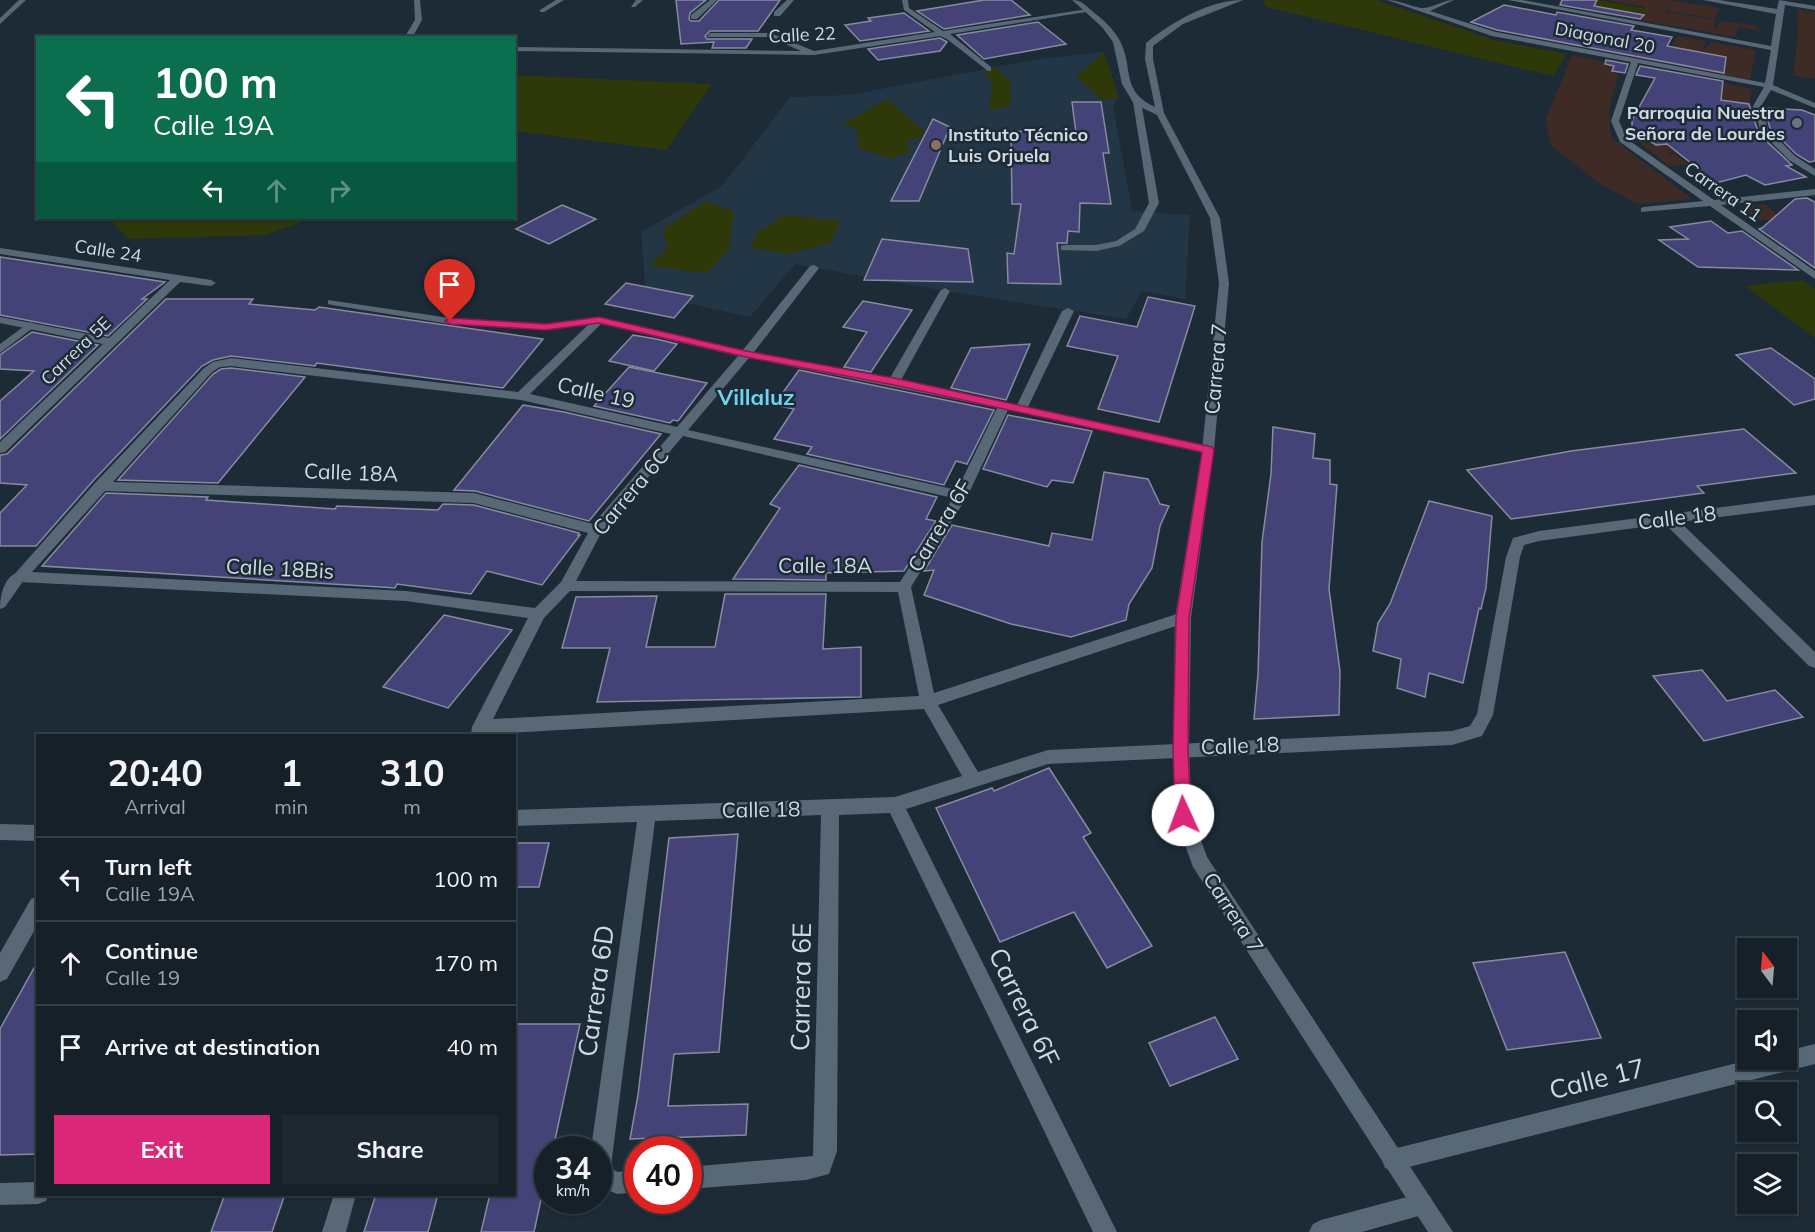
<!DOCTYPE html>
<meta charset="utf-8">
<style>
body{margin:0;font-family:Mulish,sans-serif;background:#1e2830;color:#f1f3f6;height:100vh;display:flex;flex-direction:column;font-size:22px;white-space:nowrap}
*{box-sizing:border-box;margin:0}
p{font-size:20px;color:#9da3a8}
.icon{flex:none;width:33px;height:33px;fill:none;stroke:currentColor;stroke-width:2;stroke-linecap:round;stroke-linejoin:round}
.map{position:relative;flex:1;overflow:hidden}
.panel{position:absolute;left:36px;top:734px;width:480px;height:462px;display:flex;flex-direction:column;background:#152028;border-radius:0px;box-shadow:0 2px 4px #0004,0 0 0 2px #343e45}
.panel>*{flex:none}
.guide{position:absolute;left:36px;top:36px;width:480px;height:183px;border-radius:0px;box-shadow:0 2px 4px #0004,0 0 0 2px #343e45;background:#0b6e4f;color:#fff;overflow:hidden}
.needle{width:39px;rotate:344deg}
.fabs{position:absolute;left:1737px;top:938px;display:grid;gap:12px}
.fabs a{display:grid;place-items:center;width:60px;height:60px;border-radius:0px;background:#152028;box-shadow:0 2px 4px #0004,0 0 0 2px #343e45;font-size:30px}
.speed{position:absolute;left:534px;top:1136px;display:flex;gap:12px;font-size:30px;font-weight:700;text-align:center}
.speed>*{display:grid;place-content:center;width:78px;height:78px;border-radius:50%;background:#152028;box-shadow:0 2px 4px #0004,0 0 0 2px #343e45;line-height:1}
.speed small{font-size:15px;font-weight:400}
.speed .limit{border:9px solid #d22;background:#fff;color:#111}
.pin{position:absolute;display:grid;place-items:center;width:51px;height:51px;color:#fff;margin:-62px -26px;border-radius:50% 50% 50% 0;rotate:-45deg;box-shadow:0 0 6px #0007}
.pin .icon{rotate:45deg}
.me{position:absolute;width:66px;margin:-33px;rotate:358deg;stroke-linejoin:round;filter:drop-shadow(0 0 4px #0008)}
.turn{display:flex;align-items:center;gap:21px;height:126px;padding:0 18px;font-size:27px}
.turn .icon{width:78px;height:78px;stroke-width:2.5}
.turn b{display:block;font-size:42px;line-height:51px}
.lanes{display:flex;align-items:center;height:57px;padding:0 18px;background:#0003;justify-content:center;gap:30px;direction:ltr}
.lanes .off{opacity:.35}
.eta{display:flex;justify-content:space-evenly;align-items:center;height:102px;text-align:center}
.eta b{font-size:36px;font-weight:700;line-height:42px}
.button{display:flex;gap:12px;margin-top:auto;padding:12px 18px}
.button a{flex:1;height:69px;border-radius:0px;background:#db2777;color:#fff;font-size:24px;font-weight:700;line-height:69px;text-align:center}
.button a+a{background:#1e2830;color:#f1f3f6}
ul{padding:0;list-style:none}
li{display:flex;align-items:center;gap:18px;height:84px;padding:0 18px;border-top:2px solid #343e45}
li div{flex:1}
li b{display:block;font-size:22px}
li em{font-style:normal}
.map>svg:first-child{display:block}
.commercial{fill:#3e2b25}
.built{fill:#223646}
.green{fill:#2f3809}
.building{fill:#444378;stroke:#898a9e;stroke-width:1.5}
.lines{fill:none;stroke-linecap:round;stroke-linejoin:round}
.pedestrian{fill:#586876;fill-rule:evenodd}
.minor{fill:#586876;fill-rule:evenodd}
.tertiary{fill:#586876;fill-rule:evenodd}
.route{fill:#db2777;stroke:#8e194d;stroke-width:1.5}
.worship-dot{fill:#6b7280;stroke:#1c2b36;stroke-width:2}
.education-dot{fill:#8d6e63;stroke:#1c2b36;stroke-width:2}
.labels{text-anchor:middle;stroke-width:5;stroke-linejoin:round;paint-order:stroke}
.far-street-label{font-size:18px;fill:#d0dae1;stroke:#1c2b36}
.far-poi-label{font-size:18px;font-weight:bold;fill:#d0dae1;stroke:#1c2b36;text-anchor:end}
.street-label{font-size:21px;fill:#d0dae1;stroke:#1c2b36}
.neighbourhood-label{font-size:22px;font-weight:bold;fill:#6ed3eb;stroke:#1c2b36}
.near-street-label{font-size:26px;fill:#d0dae1;stroke:#1c2b36}
</style>
<div class="map">
<svg width="1815" height="1232" viewBox="0 0 1815 1232">
<rect width="100%" height="100%" fill="#1c2b36"/>
<!-- commercial -->
<g class="commercial">
<polygon points="1606,0 1669,0 1720,8 1714,19 1667,11 1668,5 1665,12 1716,20 1714,31 1721,21 1755,25 1759,31 1738,27 1735,37 1639,20 1645,7"/>
<polygon points="1797,9 1815,12 1815,79 1793,75 1798,33"/>
<polygon points="1678,36 1706,41 1703,51 1711,42 1756,50 1750,80 1695,69 1725,66 1726,57 1702,53 1696,65 1658,44 1679,48 1672,45"/>
<polygon points="1572,55 1600,61 1614,66 1612,71 1619,72 1609,110 1611,137 1692,199 1637,204 1600,184 1551,145 1545,121"/>
<polygon points="1724,83 1752,89 1749,104 1713,96"/>
<polygon points="1636,126 1675,143 1698,158 1682,157 1670,150 1672,152 1666,153 1675,154 1691,165 1669,166 1635,139 1638,138"/>
<polygon points="1765,204 1778,215 1771,220 1758,220 1739,208"/>
</g>
<!-- built -->
<polygon class="built" points="1104,52 1119,98 1113,105 1132,211 1190,215 1185,299 1142,291 1126,319 945,291 795,264 750,317 646,294 641,232 722,186 790,97 849,95 1039,59"/>
<!-- green -->
<g class="green">
<polygon points="1266,0 1376,0 1494,40 1567,54 1553,76 1267,7 1262,1"/>
<polygon points="1597,0 1646,9 1644,15 1611,9 1606,14 1591,11"/>
<polygon points="1104,52 1119,98 1103,100 1076,77"/>
<polygon points="993,66 1011,81 1010,105 1000,109 989,109 992,81 984,75"/>
<polygon points="515,75 712,84 666,150 515,131"/>
<polygon points="888,99 928,135 906,141 911,151 891,159 859,148 857,129 842,124"/>
<polygon points="706,201 734,211 729,250 706,273 649,266 667,248 663,229"/>
<polygon points="784,215 841,221 830,243 790,254 751,248 756,234"/>
<polygon points="109,218 312,218 265,235 128,239"/>
<polygon points="1802,280 1815,289 1815,338 1745,286"/>
</g>
<!-- building -->
<g class="building">
<polygon points="676,0 706,0 690,13 689,19 691,21 699,21 719,0 780,0 758,31 710,31 705,36 707,39 752,39 746,48 712,48 714,42 681,44"/>
<polygon points="984,0 1011,0 1030,15 944,29 917,11"/>
<polygon points="1562,0 1597,0 1594,6 1644,15 1640,19 1560,5"/>
<polygon points="1504,5 1556,15 1557,12 1634,26 1631,30 1672,37 1667,46 1726,57 1724,73 1497,30 1471,22"/>
<polygon points="904,13 929,31 860,41 845,25 871,21 868,18"/>
<polygon points="1038,22 1066,44 984,59 957,35"/>
<polygon points="940,38 947,42 940,51 878,60 868,49"/>
<polygon points="1606,60 1628,64 1625,73 1612,71 1614,66 1605,64"/>
<polygon points="1640,66 1723,81 1721,100 1749,104 1759,134 1792,165 1786,166 1806,177 1765,185 1746,175 1716,183 1667,144 1656,145 1632,130 1632,120 1655,78 1636,75"/>
<polygon points="1072,102 1101,102 1109,153 1103,153 1111,204 1080,203 1079,232 1068,231 1067,243 1057,243 1061,284 1008,283 1007,253 1014,254 1021,204 1012,204 1011,131 1076,133"/>
<polygon points="1764,108 1802,110 1815,115 1815,161 1809,162 1796,154 1770,128"/>
<polygon points="933,119 950,127 919,201 891,201"/>
<polygon points="1807,198 1815,202 1815,268 1759,229 1762,228 1795,199"/>
<polygon points="562,205 596,219 549,244 516,229"/>
<polygon points="1711,221 1728,233 1742,231 1798,270 1698,267 1659,240 1688,239 1670,227"/>
<polygon points="882,239 968,249 973,282 864,280"/>
<polygon points="0,257 106,273 165,282 142,299 147,299 108,336 0,315"/>
<polygon points="626,283 693,296 674,318 605,304"/>
<polygon points="1148,297 1195,306 1159,422 1098,409 1118,356 1067,346 1080,316 1137,327"/>
<polygon points="166,299 253,299 249,304 315,310 319,307 543,339 503,388 317,363 315,366 231,356 213,360 202,366 93,481 36,546 0,546 0,513 27,485 0,483 0,455 7,454"/>
<polygon points="863,301 912,310 871,372 844,367 867,332 843,327"/>
<polygon points="32,332 98,345 0,439 0,401 34,371 0,369 0,355"/>
<polygon points="633,335 656,339 677,344 654,371 609,361"/>
<polygon points="1030,344 1006,400 951,388 971,348"/>
<polygon points="1771,348 1815,379 1815,399 1794,405 1736,355"/>
<polygon points="629,367 707,383 678,421 673,420 670,423 594,406"/>
<polygon points="231,368 305,377 218,483 118,480 213,374 221,369"/>
<polygon points="799,370 994,410 967,464 956,461 944,485 807,454 812,447 774,439 794,409 774,405"/>
<polygon points="523,405 564,412 661,434 589,521 475,491 454,490"/>
<polygon points="1008,415 1092,431 1073,483 1052,480 1047,487 983,469"/>
<polygon points="1273,427 1315,434 1313,458 1330,460 1330,484 1337,485 1329,589 1340,671 1339,715 1254,719 1258,674 1262,542 1271,474"/>
<polygon points="1744,429 1796,473 1697,486 1704,493 1511,519 1467,470 1571,451"/>
<polygon points="799,465 937,497 926,519 936,521 904,571 826,573 826,580 733,579 780,508 770,504"/>
<polygon points="1104,472 1148,479 1160,504 1169,506 1160,526 1152,568 1129,604 1126,620 1071,637 1011,624 924,595 934,570 924,571 952,525 1049,546 1052,533 1092,540"/>
<polygon points="106,493 208,497 206,500 335,509 337,506 438,510 443,504 474,505 579,533 578,535 580,535 542,585 487,571 471,594 397,584 395,588 381,587 42,566"/>
<polygon points="1429,501 1492,516 1486,588 1481,609 1479,608 1463,683 1429,673 1425,697 1397,688 1401,659 1373,651 1378,623 1390,604"/>
<polygon points="725,594 826,594 823,649 861,647 861,697 597,702 610,648 562,648 576,597 657,596 646,647 715,647"/>
<polygon points="444,615 512,630 448,708 383,687"/>
<polygon points="1702,670 1727,701 1775,690 1803,717 1704,741 1653,676"/>
<polygon points="1049,768 1091,833 1083,837 1152,946 1107,968 1074,912 1000,942 936,808 992,788 994,791"/>
<polygon points="738,834 719,1052 674,1054 668,1106 748,1104 746,1135 630,1139 638,1095 669,838"/>
<polygon points="514,843 549,843 539,887 514,887"/>
<polygon points="1565,952 1601,1038 1507,1050 1473,963"/>
<polygon points="38,961 38,1154 0,1155 0,1029"/>
<polygon points="1215,1017 1238,1059 1170,1086 1149,1043"/>
<polygon points="514,1024 580,1024 553,1149 548,1149 548,1167 534,1232 481,1232 490,1194 514,1194"/>
<polygon points="225,1194 285,1194 272,1232 211,1232"/>
<polygon points="376,1194 438,1194 428,1232 364,1232"/>
</g>
<g class="lines">
<!-- pedestrian -->
<g class="pedestrian">
<polygon points="30,322 36,325 34,327 0,353 0,344"/>
<path d="M 19,572 L 26,577 L 5,607 L 0,609 C 0,595 4,576 19,572 Z"/>
</g>
<!-- minor -->
<g class="minor">
<polygon points="19,0 26,0 0,24 0,18"/>
<polygon points="414,0 420,0 422,20 412,38 404,38 415,20"/>
<polygon points="556,0 564,0 544,12 540,12 540,10"/>
<polygon points="636,0 643,0 635,7 631,7"/>
<polygon points="710,0 717,0 697,19 691,19 691,15"/>
<polygon points="787,0 794,0 780,16 774,16 774,12"/>
<polygon points="902,0 908,0 909,8 943,31 1088,9 1092,11 950,34 991,67 991,71 988,71 947,39 940,36 814,55 514,51 514,47 801,51 769,37 707,37 710,33 770,33 814,51 935,32 904,10"/>
<path d="M 1387,0 C 1399,0 1409,6 1421,8 C 1431,9 1443,0 1454,0 L 1430,11 L 1496,32 L 1765,83 L 1771,50 L 1508,0 L 1522,0 L 1771,46 L 1776,14 L 1703,0 L 1719,0 L 1777,9 L 1779,0 L 1815,6 L 1815,10 L 1785,5 L 1773,85 L 1815,103 L 1815,108 L 1771,90 L 1761,106 L 1768,129 L 1795,156 L 1815,169 L 1815,176 L 1789,160 L 1761,132 L 1753,106 L 1764,87 L 1638,63 L 1619,121 L 1627,139 L 1714,200 L 1815,189 L 1815,195 L 1721,205 L 1815,271 L 1815,279 L 1710,206 L 1641,212 L 1641,208 L 1644,207 L 1703,201 L 1620,142 L 1611,121 L 1631,62 L 1492,36 Z"/>
<polygon points="1137,100 1141,102 1159,203 1144,231 1119,246 1096,251 1061,250 1061,246 1065,245 1096,245 1116,241 1135,229 1149,203 1133,102"/>
<polygon points="0,248 211,280 216,283 211,286 180,282 5,452 0,453 0,442 103,344 0,323 0,317 109,338 170,280 0,254"/>
<path d="M 814,265 L 819,268 L 754,352 L 890,378 L 940,291 L 945,288 L 950,291 L 901,380 L 1017,405 L 1062,311 L 1068,308 L 1074,311 L 1028,407 L 1208,446 L 1214,450 L 1208,454 L 1008,410 L 968,495 L 911,587 L 934,693 L 1183,612 L 1188,614 L 1191,618 L 1188,622 L 938,705 L 978,772 L 1048,750 L 1452,731 L 1470,726 L 1477,714 L 1506,557 L 1513,538 L 1539,531 L 1815,495 L 1815,505 L 1680,522 L 1815,652 L 1815,668 L 1809,666 L 1665,524 L 1539,541 L 1524,545 L 1520,557 L 1493,715 L 1482,736 L 1452,745 L 1048,764 L 906,809 L 1117,1232 L 1093,1232 L 890,813 L 839,815 L 837,1151 L 829,1174 L 806,1180 L 688,1189 L 688,1167 L 813,1156 L 821,815 L 655,821 L 612,1158 L 612,1169 L 618,1172 L 638,1170 L 638,1192 L 617,1194 L 598,1186 L 598,1149 L 591,1149 L 637,822 L 514,826 L 514,810 L 895,797 L 962,776 L 924,709 L 471,735 L 472,727 L 528,618 L 406,601 L 19,582 L 12,577 L 95,483 L 204,368 L 213,362 L 231,358 L 518,392 L 588,325 L 546,330 L 450,324 L 332,305 L 328,304 L 328,300 L 450,318 L 546,324 L 599,317 L 743,350 L 810,266 ZM 601,324 L 738,356 L 677,427 L 530,394 ZM 749,358 L 997,408 L 957,490 L 688,430 ZM 231,366 L 521,400 L 671,434 L 593,524 L 474,493 L 113,482 L 212,372 L 220,367 ZM 683,436 L 953,498 L 900,582 L 576,581 L 601,533 ZM 105,491 L 474,503 L 588,533 L 561,582 L 535,608 L 406,591 L 32,572 ZM 570,591 L 898,592 L 919,696 L 493,719 L 544,618 Z"/>
<polygon points="0,824 38,825 38,841 0,840"/>
<polygon points="38,896 38,924 7,979 0,982 0,953 31,899"/>
<polygon points="1815,1044 1815,1064 1393,1171 1385,1168 1382,1160 1385,1152 1393,1149 1753,1059 1786,1059 1786,1051"/>
<polygon points="38,1182 38,1194 49,1194 46,1201 38,1204 0,1205 0,1183"/>
<polygon points="1422,1193 1430,1196 1433,1204 1430,1212 1422,1215 1362,1232 1309,1232 1313,1224 1321,1220"/>
<polygon points="334,1194 356,1194 346,1232 322,1232"/>
</g>
<!-- tertiary -->
<path class="tertiary" d="M 1072,0 C 1081,0 1084,4 1091,10 C 1102,19 1113,28 1120,41 C 1134,68 1120,91 1155,107 L 1145,59 L 1146,43 C 1172,22 1209,0 1243,0 L 1183,24 L 1153,46 L 1153,59 L 1164,113 L 1220,218 L 1229,283 L 1214,450 L 1191,618 L 1189,749 L 1192,815 L 1207,857 L 1453,1232 L 1428,1232 L 1193,867 L 1174,815 L 1173,749 L 1175,618 L 1202,450 L 1219,283 L 1210,218 L 1157,115 L 1134,104 L 1122,84 L 1113,42 L 1102,27 Z"/>
</g>
<!-- route -->
<polygon class="route" points="599,317 746,351 894,378 1212,447 1214,450 1189,618 1188,749 1191,815 1189,820 1183,822 1177,820 1175,815 1173,749 1176,618 1202,452 894,385 746,357 599,323 546,330 450,324 445,321 450,318 546,324"/>
<!-- markers -->
<circle class="worship-dot" cx="1797" cy="123" r="6"/>
<circle class="education-dot" cx="936" cy="145" r="6"/>
<g class="labels">
<!-- far-street labels -->
<g class="far-street-label">
<text transform="translate(802 35) rotate(-3)" y="6">Calle 22</text>
<text transform="translate(1605 38) rotate(11)" y="6">Diagonal 20</text>
<text transform="translate(1723 192) rotate(35)" y="6">Carrera 11</text>
<text transform="translate(108 251) rotate(9)" y="6">Calle 24</text>
<text transform="translate(76 351) rotate(-44)" y="6">Carrera 5E</text>
</g>
<!-- far-poi labels -->
<g class="far-poi-label">
<text x="1785" y="119">Parroquia Nuestra<tspan x="1785" dy="21">Señora de Lourdes</tspan></text>
<text x="948" y="141" text-anchor="start">Instituto Técnico<tspan x="948" dy="21">Luis Orjuela</tspan></text>
</g>
<!-- street labels -->
<g class="street-label">
<text transform="translate(1216 369) rotate(-85)" y="7">Carrera 7</text>
<text transform="translate(596 393) rotate(13)" y="7">Calle 19</text>
<text transform="translate(351 473) rotate(2)" y="7">Calle 18A</text>
<text transform="translate(631 492) rotate(-50)" y="7">Carrera 6C</text>
<text transform="translate(1677 518) rotate(-7)" y="7">Calle 18</text>
<text transform="translate(940 526) rotate(-59)" y="7">Carrera 6F</text>
<text x="825" y="573">Calle 18A</text>
<text transform="translate(280 569) rotate(3)" y="7">Calle 18Bis</text>
<text transform="translate(1240 746) rotate(-2)" y="7">Calle 18</text>
<text transform="translate(761 810) rotate(-1)" y="7">Calle 18</text>
<text transform="translate(1233 913) rotate(57)" y="7">Carrera 7</text>
</g>
<!-- neighbourhood labels -->
<g class="neighbourhood-label">
<text x="756" y="405">Villaluz</text>
</g>
<!-- near-street labels -->
<g class="near-street-label">
<text transform="translate(801 987) rotate(-89)" y="9">Carrera 6E</text>
<text transform="translate(596 991) rotate(-82)" y="9">Carrera 6D</text>
<text transform="translate(1024 1007) rotate(64)" y="9">Carrera 6F</text>
<text transform="translate(1597 1079) rotate(-14)" y="9">Calle 17</text>
</g>
</g>
</svg>
<div class="fabs">
<a><svg class="needle" viewBox="-14 -14 28 28"><path d="M0-13l5 13h-10z" fill="#e53935"/><path d="M0 13l5-13h-10z" fill="#9da3a8"/></svg></a>
<a><svg class="icon" aria-label="sound" viewBox="0 0 24 24"><path d="M4 9h4l5-4v14l-5-4H4zM17 9q2 3 0 6"/></svg></a>
<a><svg class="icon" aria-label="search" viewBox="0 0 24 24"><circle cx="10" cy="10" r="6"/><path d="M15 15l6 6"/></svg></a>
<a><svg class="icon" aria-label="layers" viewBox="0 0 24 24"><path d="M12 4l9 5-9 5-9-5zM3 14l9 5 9-5"/></svg></a>
</div>
<div class="speed"><div>34<small>km/h</small></div><div class="limit">40</div></div>
<div class="pin" style="left:450px;top:321px;background:#d93025"><svg class="icon" aria-label="arrive" viewBox="0 0 24 24"><path d="M6 21V4h12l-3 4 3 4H6"/></svg></div>
<svg class="me" style="left:1183px;top:815px" viewBox="-20 -20 40 40"><circle r="19" fill="#fff"/><path d="M0-13L10 11 0 6-10 11z" fill="#db2777"/></svg>
<div class="guide">
<div class="turn"><svg class="icon" aria-label="left" viewBox="0 0 24 24"><path d="M17 20v-9H6M10 6l-5 5 5 5"/></svg><div><b>100 m</b>Calle 19A</div></div>
<div class="lanes"><svg class="icon" aria-label="left" viewBox="0 0 24 24"><path d="M17 20v-9H6M10 6l-5 5 5 5"/></svg><svg class="icon off" aria-label="ahead" viewBox="0 0 24 24"><path d="M12 20V5M6 11l6-6 6 6"/></svg><svg class="icon off" aria-label="right" viewBox="0 0 24 24"><path d="M7 20v-9h11M14 6l5 5-5 5"/></svg></div>
</div>
<section class="panel">
<div class="eta">
<div><b>20:40</b><p>Arrival</p></div>
<div><b>1</b><p>min</p></div>
<div><b>310</b><p>m</p></div>
</div>
<ul>
<li><svg class="icon" aria-label="left" viewBox="0 0 24 24"><path d="M17 20v-9H6M10 6l-5 5 5 5"/></svg><div><b>Turn left</b><p>Calle 19A</p></div><em>100 m</em></li>
<li><svg class="icon" aria-label="ahead" viewBox="0 0 24 24"><path d="M12 20V5M6 11l6-6 6 6"/></svg><div><b>Continue</b><p>Calle 19</p></div><em>170 m</em></li>
<li><svg class="icon" aria-label="arrive" viewBox="0 0 24 24"><path d="M6 21V4h12l-3 4 3 4H6"/></svg><div><b>Arrive at destination</b></div><em>40 m</em></li>
</ul>
<div class="button"><a>Exit</a><a>Share</a></div>
</section>
</div>
